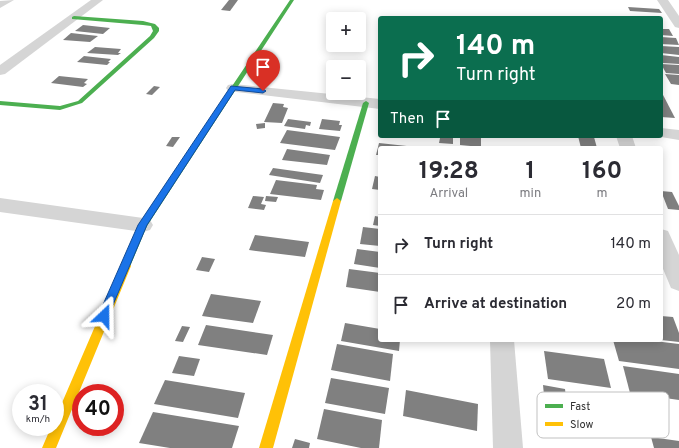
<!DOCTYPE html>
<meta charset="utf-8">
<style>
body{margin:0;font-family:Overpass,sans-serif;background:#f2f2f3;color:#2b2b33;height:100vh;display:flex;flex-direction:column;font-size:15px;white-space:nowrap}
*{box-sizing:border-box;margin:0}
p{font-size:13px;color:#7c7c81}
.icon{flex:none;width:22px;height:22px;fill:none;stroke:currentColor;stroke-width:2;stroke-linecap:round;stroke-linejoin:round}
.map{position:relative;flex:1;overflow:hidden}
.side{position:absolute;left:378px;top:146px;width:285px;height:196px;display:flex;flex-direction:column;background:#fff;border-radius:4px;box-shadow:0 2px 10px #0003}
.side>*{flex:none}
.guide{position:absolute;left:378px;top:16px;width:285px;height:122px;border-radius:4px;box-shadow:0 2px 10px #0003;background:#0b6e4f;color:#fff;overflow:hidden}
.tools{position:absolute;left:326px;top:12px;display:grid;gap:8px}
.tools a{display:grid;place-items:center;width:40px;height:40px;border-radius:4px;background:#fff;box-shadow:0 2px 10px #0003;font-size:20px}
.speed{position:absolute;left:12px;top:384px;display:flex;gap:8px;font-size:20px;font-weight:700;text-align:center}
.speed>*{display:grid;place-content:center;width:52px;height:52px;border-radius:50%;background:#fff;box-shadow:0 2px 10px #0003;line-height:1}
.speed small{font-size:10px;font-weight:400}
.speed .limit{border:6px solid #d22;background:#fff;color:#111}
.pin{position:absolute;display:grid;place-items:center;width:34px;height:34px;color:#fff;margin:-41px -17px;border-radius:50% 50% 50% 0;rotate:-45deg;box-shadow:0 0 4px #0007}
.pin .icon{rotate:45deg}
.me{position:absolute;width:44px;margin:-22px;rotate:23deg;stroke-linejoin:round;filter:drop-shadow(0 0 3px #0008)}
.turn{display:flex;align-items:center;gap:14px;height:84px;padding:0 12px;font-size:18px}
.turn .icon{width:52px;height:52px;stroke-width:2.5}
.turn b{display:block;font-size:28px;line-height:34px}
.then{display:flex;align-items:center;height:38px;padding:0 12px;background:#0003;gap:8px;font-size:15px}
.eta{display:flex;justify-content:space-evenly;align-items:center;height:68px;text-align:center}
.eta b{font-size:24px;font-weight:700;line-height:28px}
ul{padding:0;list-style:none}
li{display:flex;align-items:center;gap:12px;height:60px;padding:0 12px;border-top:1px solid #e1e1e2}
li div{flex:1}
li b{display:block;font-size:15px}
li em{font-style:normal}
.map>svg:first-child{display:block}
.building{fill:#808080}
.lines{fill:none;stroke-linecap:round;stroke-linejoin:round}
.street{fill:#d5d5d5;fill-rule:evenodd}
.fast{fill:#4caf50;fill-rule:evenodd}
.slow{fill:#ffc107;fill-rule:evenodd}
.route{fill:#1a73e8;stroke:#114b97}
.key{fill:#fff;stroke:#c1c1c1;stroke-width:1}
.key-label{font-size:11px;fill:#313131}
</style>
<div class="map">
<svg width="679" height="448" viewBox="0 0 679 448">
<rect width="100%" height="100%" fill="#fff"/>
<!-- building -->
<g class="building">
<polygon points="229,0 238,0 230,11 221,10"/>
<polygon points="628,7 659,9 662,13 630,11"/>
<polygon points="83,25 110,28 103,34 75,31"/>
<polygon points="661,29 669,29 673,36 661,35"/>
<polygon points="71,33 98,36 90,42 63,40"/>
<polygon points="661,37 676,38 679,45 661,44"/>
<polygon points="661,46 679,47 679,55 661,53"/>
<polygon points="95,47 121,49 118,53 121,53 118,55 87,53"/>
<polygon points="661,55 679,57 679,64 663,63"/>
<polygon points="84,56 111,59 108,62 110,62 107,65 77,62"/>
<polygon points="661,64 679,65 679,74 666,73"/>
<polygon points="665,74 679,75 679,85 671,84"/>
<polygon points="59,76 88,79 84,83 87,84 83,87 51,83"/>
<polygon points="154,86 160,87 152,95 146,94"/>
<polygon points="661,91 675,118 661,117"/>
<polygon points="273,103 284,104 283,107 288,108 282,123 264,122"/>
<polygon points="288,119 311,122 310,126 306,125 305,129 284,126"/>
<polygon points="322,119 340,121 339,125 342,125 340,131 319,129"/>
<polygon points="265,123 265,128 257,129 256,124"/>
<polygon points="287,130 340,137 335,150 280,143"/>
<polygon points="434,136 453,136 453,144 439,143 440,138"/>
<polygon points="460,136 481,136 481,147 460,145"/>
<polygon points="578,136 594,137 597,148 581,148"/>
<polygon points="172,137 180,137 173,147 166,146"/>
<polygon points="379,143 416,147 416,148 380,148 380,155 376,155"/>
<polygon points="287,149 330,155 327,165 282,160"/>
<polygon points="273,168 323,175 320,183 269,175"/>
<polygon points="375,176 380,177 380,190 372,189"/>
<polygon points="276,180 317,185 316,189 324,190 321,200 270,194"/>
<polygon points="661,191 672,192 679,206 679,210 668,209"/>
<polygon points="253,196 264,197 261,204 266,205 264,210 248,208"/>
<polygon points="266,196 278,197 276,202 265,201"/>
<polygon points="375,216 380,217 380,226 373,225"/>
<polygon points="363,227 380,229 380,246 360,244"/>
<polygon points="255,235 309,242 305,257 249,250"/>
<polygon points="357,249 380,252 380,268 354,264"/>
<polygon points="202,257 215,259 209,272 196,270"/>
<polygon points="349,269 380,273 380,292 346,287"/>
<polygon points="211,294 261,301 253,323 202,316"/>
<polygon points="661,316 673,317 679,333 679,342 661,340"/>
<polygon points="345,323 380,329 380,340 400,340 399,351 341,341"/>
<polygon points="206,325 273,335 267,355 198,345"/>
<polygon points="182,326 190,327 183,342 175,341"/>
<polygon points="613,340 646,340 679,344 679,369 619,361"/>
<polygon points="337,344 393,354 390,381 331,370"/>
<polygon points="544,351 604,359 611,388 548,379"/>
<polygon points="179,356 200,359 194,376 172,373"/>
<polygon points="623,366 679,374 679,400 630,393"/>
<polygon points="331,378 389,388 385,414 325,403"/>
<polygon points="165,380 245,393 238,418 154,404"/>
<polygon points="543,385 565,389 566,398 544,395"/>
<polygon points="406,390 478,404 477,431 403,416"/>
<polygon points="324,409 382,420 379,448 361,448 317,439"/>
<polygon points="153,412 239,426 232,448 170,448 139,443"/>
<polygon points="651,437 679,441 679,448 654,448"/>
<polygon points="295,439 310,443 309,448 292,448"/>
</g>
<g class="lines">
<!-- street -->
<g class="street">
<polygon points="14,0 0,8 0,1"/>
<polygon points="91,0 103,0 5,74 0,75 0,65"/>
<polygon points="657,0 668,0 679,16 679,28 675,27"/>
<polygon points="233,84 380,99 380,109 228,91 226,88 228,85"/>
<polygon points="661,128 679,130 679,140 655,136 661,136"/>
<polygon points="616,136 632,136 636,148 620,148"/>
<polygon points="0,198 143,218 150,220 153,225 150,230 143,232 0,212"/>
<polygon points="661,229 668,231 679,255 679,291 671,288 661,264"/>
<polygon points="490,340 514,340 523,448 493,448"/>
</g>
<!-- fast -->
<g class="fast">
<polygon points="290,0 294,0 147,226 129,269 123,269 121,266 140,223"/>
<polygon points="74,16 143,21 155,24 159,28 159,31 154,38 82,103 60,110 0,105 0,101 60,106 78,101 150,36 153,31 151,26 143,25 72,19 72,17"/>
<polygon points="366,101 369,103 341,201 337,204 334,203 333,201 363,103"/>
</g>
<!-- slow -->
<g class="slow">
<polygon points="337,198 341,201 273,448 259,448 333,201"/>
<polygon points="126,262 129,263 131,266 56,448 42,448 51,427 55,427 55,419 121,266 123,263"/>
</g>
</g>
<!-- route -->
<polygon class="route" points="231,86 263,89 266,91 263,93 235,90 147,225 107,319 104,321 100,319 98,316 138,225"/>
<!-- legend -->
<rect x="537" y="392" width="132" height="46" rx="6" class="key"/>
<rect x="545" y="404" width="18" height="4" fill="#4caf50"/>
<rect x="545" y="422" width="18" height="4" fill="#ffc107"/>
<g class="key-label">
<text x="570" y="410">Fast</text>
<text x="570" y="428">Slow</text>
</g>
</svg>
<div class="tools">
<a>+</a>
<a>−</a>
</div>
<div class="speed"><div>31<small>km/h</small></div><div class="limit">40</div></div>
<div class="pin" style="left:263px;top:91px;background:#d93025"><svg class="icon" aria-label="arrive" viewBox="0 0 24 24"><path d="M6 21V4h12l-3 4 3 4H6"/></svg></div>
<svg class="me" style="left:104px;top:316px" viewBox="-20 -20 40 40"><path d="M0-17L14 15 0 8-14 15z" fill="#1a73e8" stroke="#fff" stroke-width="4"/></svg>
<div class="guide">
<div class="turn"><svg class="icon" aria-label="right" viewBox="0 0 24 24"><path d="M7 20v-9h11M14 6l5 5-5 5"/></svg><div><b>140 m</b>Turn right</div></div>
<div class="then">Then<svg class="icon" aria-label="arrive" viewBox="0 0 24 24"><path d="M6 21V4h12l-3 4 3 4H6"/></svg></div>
</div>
<section class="side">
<div class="eta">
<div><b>19:28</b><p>Arrival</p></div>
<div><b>1</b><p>min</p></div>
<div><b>160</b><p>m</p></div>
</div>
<ul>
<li><svg class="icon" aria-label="right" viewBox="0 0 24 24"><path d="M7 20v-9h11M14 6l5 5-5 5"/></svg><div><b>Turn right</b></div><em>140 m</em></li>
<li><svg class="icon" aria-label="arrive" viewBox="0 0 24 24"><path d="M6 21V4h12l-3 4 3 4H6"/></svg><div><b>Arrive at destination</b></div><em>20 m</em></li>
</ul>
</section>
</div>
